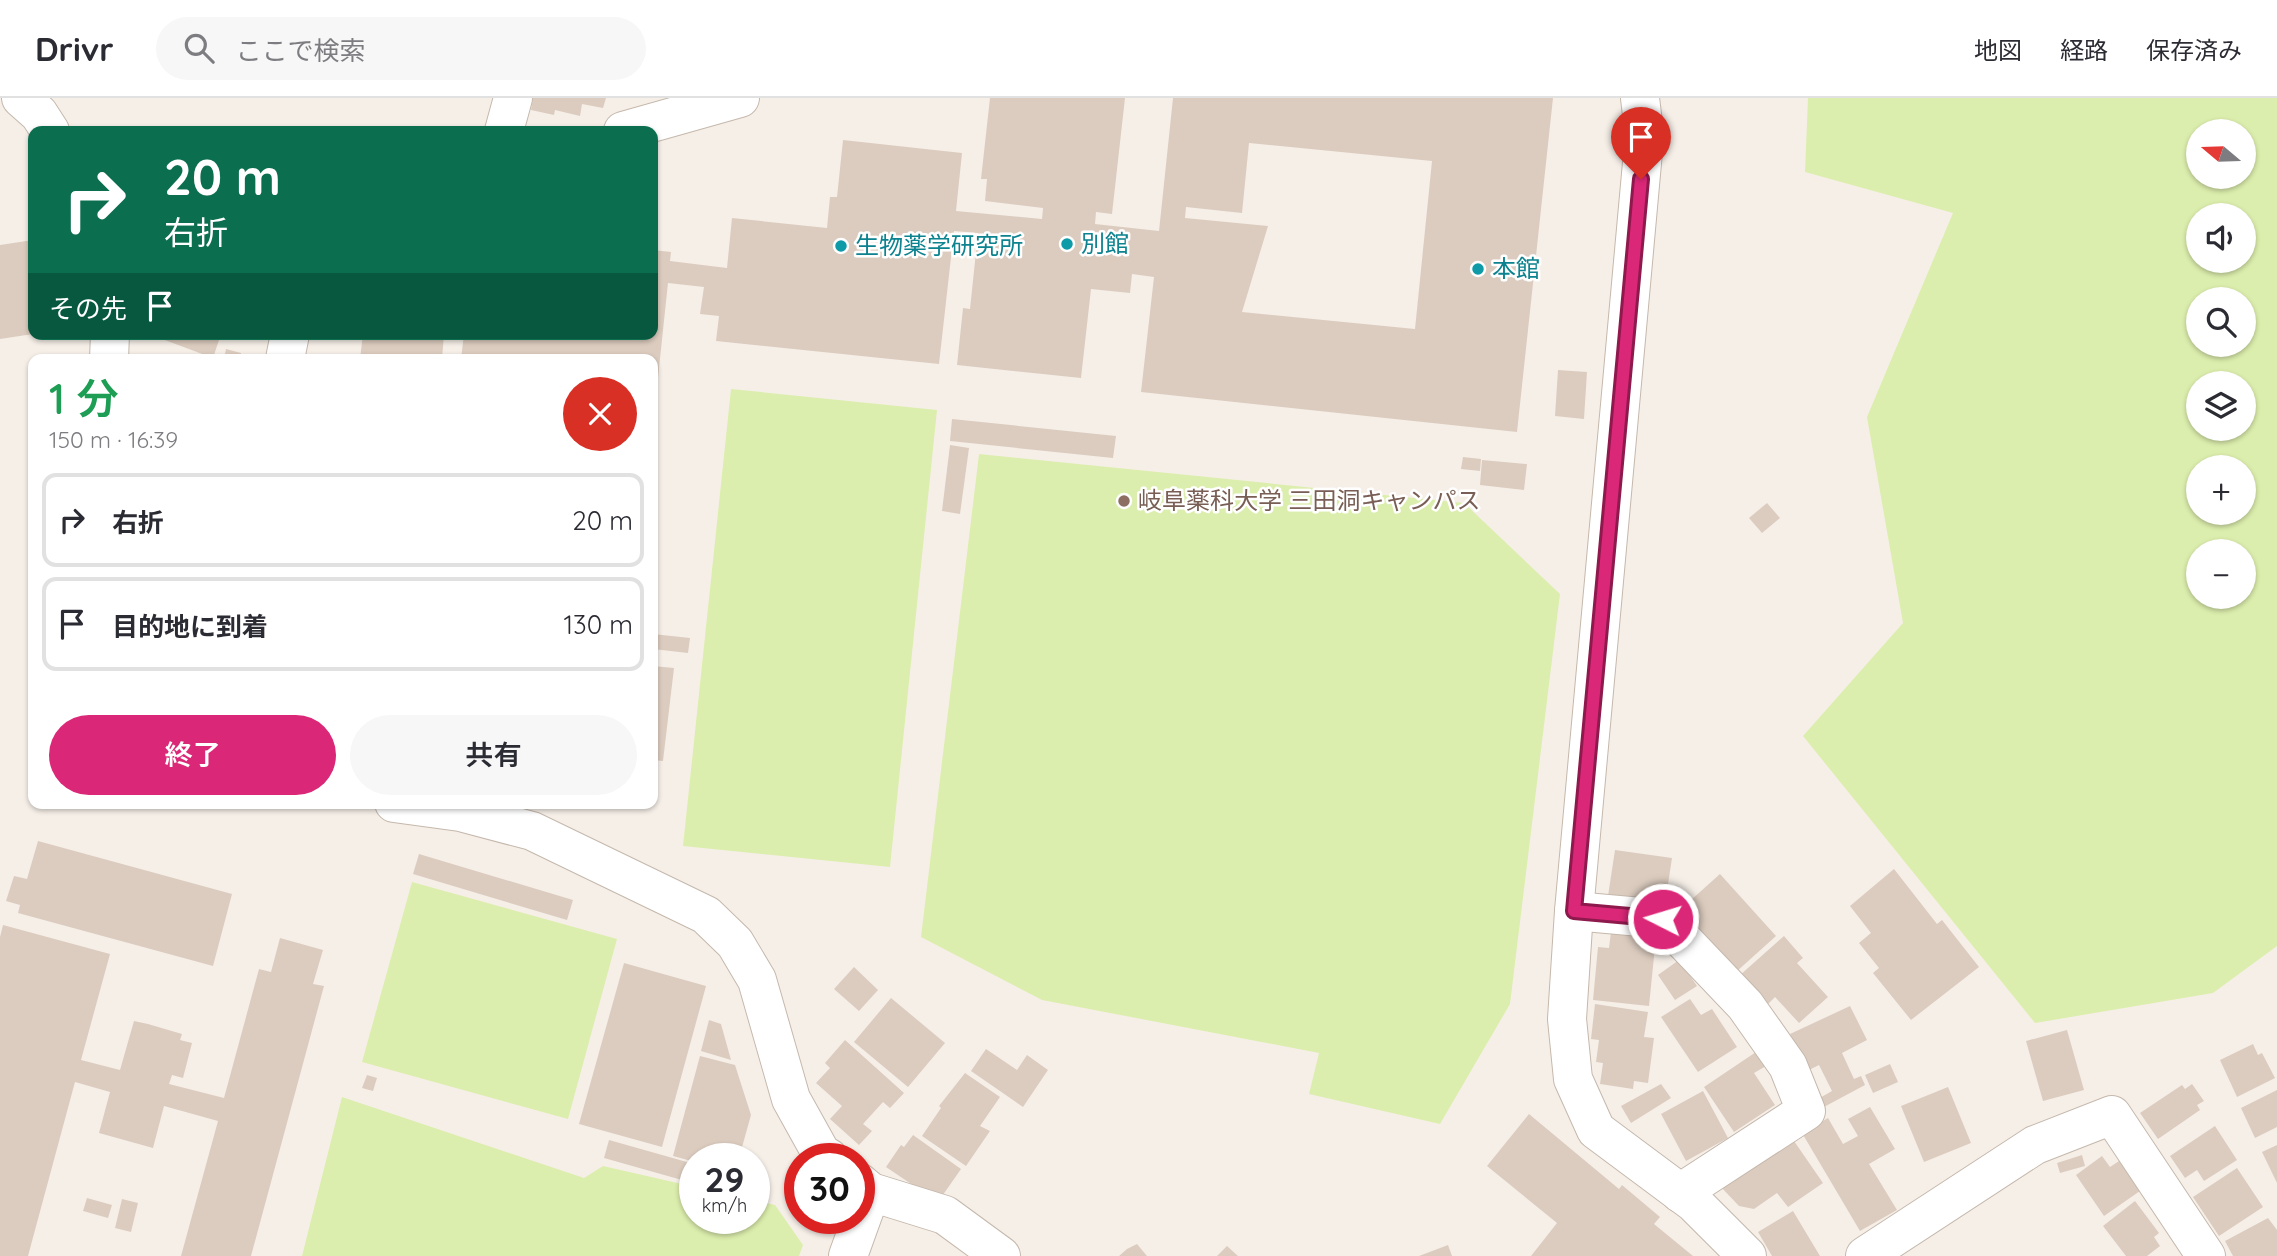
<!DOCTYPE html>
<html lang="ja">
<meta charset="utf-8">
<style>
body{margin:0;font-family:Quicksand,"Noto Sans JP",sans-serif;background:#f7f7f7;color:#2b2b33;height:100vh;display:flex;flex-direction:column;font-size:26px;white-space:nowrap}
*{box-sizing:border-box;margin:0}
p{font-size:23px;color:#7c7c81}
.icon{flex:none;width:38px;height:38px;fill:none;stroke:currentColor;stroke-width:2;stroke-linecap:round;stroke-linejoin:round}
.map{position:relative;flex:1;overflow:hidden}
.panel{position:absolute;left:28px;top:256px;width:630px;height:455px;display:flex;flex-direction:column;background:#fff;border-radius:14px;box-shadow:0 2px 5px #0004}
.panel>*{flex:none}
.top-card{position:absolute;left:28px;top:28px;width:630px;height:214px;border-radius:14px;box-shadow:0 2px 5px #0004;background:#0b6e4f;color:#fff;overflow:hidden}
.needle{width:46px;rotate:289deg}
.fabs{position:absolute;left:2186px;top:21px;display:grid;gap:14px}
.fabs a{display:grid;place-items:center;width:70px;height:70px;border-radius:50%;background:#fff;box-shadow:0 2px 5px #0004;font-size:35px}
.speed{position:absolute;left:679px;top:1045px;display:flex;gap:14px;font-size:35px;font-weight:700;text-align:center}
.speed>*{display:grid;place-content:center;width:91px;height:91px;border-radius:50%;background:#fff;box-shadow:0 2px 5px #0004;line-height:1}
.speed small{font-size:18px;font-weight:400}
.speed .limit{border:10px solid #d22;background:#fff;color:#111}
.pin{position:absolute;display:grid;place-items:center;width:60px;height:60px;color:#fff;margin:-72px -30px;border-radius:50% 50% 50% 0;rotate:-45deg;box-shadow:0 0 7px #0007}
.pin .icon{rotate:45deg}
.me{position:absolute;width:77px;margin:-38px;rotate:275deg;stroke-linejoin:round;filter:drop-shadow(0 0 5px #0008)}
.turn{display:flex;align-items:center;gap:24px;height:147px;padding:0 21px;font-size:32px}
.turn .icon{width:91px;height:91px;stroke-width:2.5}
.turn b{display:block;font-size:49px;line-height:60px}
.then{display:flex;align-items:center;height:66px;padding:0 21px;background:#0003;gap:14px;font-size:26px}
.round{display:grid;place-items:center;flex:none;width:74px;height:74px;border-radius:37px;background:#f7f7f7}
.head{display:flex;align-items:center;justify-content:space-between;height:119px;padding:0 21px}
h1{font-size:42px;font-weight:600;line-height:52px;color:#1e9e55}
.action{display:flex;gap:14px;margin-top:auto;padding:14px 21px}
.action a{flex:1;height:80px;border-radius:42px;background:#db2777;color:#fff;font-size:28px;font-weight:600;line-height:80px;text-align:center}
.action a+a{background:#f7f7f7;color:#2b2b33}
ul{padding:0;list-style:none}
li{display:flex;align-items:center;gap:21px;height:94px;margin:0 14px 10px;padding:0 7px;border:4px solid #e1e1e2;border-radius:14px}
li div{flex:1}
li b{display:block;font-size:26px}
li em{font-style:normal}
header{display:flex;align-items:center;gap:42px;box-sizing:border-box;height:98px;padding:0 35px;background:#fff;border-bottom:2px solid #e1e1e2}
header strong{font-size:33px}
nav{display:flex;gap:38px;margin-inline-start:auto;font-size:24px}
.search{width:490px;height:63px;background:#f7f7f7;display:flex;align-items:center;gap:18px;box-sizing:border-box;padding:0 24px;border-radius:38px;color:#7c7c81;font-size:26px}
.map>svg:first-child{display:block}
.green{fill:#dceead;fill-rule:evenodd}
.building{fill:#dcccbf;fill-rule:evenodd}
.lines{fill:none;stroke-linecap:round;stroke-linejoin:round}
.minor-casing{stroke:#c5b8ac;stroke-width:40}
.minor{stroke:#fff;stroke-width:38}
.route-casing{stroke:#8e194d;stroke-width:18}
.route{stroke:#db2777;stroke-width:12}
.culture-dot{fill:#0f9aa8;stroke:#fff;stroke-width:2.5}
.education-dot{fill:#8d6e63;stroke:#fff;stroke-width:2.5}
.labels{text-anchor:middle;stroke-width:5;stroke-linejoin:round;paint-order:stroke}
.culture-label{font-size:24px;fill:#0d838f;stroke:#fff;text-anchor:start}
.education-label{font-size:24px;fill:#785e54;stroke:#fff;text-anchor:start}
</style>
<header>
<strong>Drivr</strong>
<div class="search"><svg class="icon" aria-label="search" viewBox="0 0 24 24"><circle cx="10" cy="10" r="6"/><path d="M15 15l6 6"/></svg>ここで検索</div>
<nav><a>地図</a><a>経路</a><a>保存済み</a></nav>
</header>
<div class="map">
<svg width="2277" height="1158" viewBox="0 0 2277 1158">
<rect width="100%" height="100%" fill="#f6efe8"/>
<!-- green -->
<g class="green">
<path d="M 1808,0 L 2277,0 L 2277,848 L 2213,895 L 2035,925 L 1803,638 L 1903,525 L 1867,319 L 1953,115 L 1805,74 ZM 2198,33 L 2244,33 L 2244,79 L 2198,79 ZM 2198,117 L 2244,117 L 2244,163 L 2198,163 ZM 2198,201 L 2244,201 L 2244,247 L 2198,247 ZM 2198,285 L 2244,285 L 2244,331 L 2198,331 ZM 2198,369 L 2244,369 L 2244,415 L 2198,415 ZM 2198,453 L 2244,453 L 2244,499 L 2198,499 Z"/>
<polygon points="731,291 937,312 890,769 683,748"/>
<polygon points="979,356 1464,405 1560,496 1510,906 1440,1026 1309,996 1319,955 1042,902 921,839"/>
<polygon points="412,784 617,841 568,1021 362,964"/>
<polygon points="342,999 584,1080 603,1068 695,1089 695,1120 754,1120 754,1102 775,1107 803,1147 799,1158 302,1158"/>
</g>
<!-- building -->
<g class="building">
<polygon points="533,0 606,0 603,10 582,6 580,18 555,12 554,17 531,12"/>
<path d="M 990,0 L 1125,0 L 1112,116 L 1096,114 L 1095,126 L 1159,133 L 1173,0 L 1553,0 L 1517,334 L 1141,294 L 1154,179 L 1132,176 L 1130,195 L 1091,191 L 1081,280 L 957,267 L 963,210 L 970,211 L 978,135 L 954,133 L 939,266 L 716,243 L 719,218 L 700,216 L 704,189 L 668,185 L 655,308 L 653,308 L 653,261 L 461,261 L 464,236 L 653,236 L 653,152 L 671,154 L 670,163 L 727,170 L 732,120 L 827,130 L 830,99 L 837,99 L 843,42 L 962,55 L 956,113 L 1042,121 L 1043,110 L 985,103 L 987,81 L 981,81 ZM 1249,45 L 1432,63 L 1415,231 L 1242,214 L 1268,128 L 1185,120 L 1186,109 L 1242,115 Z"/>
<polygon points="33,142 33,236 0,241 0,147"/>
<polygon points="154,236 221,236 213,260 154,238"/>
<polygon points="363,236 444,236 442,261 360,261"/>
<polygon points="226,251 241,255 240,261 224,261"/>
<polygon points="1558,272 1587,274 1584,321 1555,318"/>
<polygon points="952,321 1116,338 1113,360 950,343"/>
<polygon points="950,347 969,350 960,416 942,413"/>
<polygon points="1463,359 1481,361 1480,373 1461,371"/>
<polygon points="1482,362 1527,366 1524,392 1480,387"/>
<polygon points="1767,405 1780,420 1762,435 1749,420"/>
<polygon points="653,536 690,540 688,555 653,551"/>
<polygon points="653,568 674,570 663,663 653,662"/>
<polygon points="38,743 232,796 213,868 18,815 20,807 6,803 14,778 27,781"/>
<polygon points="1615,752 1672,760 1665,806 1608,798"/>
<polygon points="419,756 573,802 567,822 413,776"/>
<polygon points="1894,771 1937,826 1942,822 1979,869 1911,922 1873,875 1879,870 1859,845 1871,835 1850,808"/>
<polygon points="1720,776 1776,838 1736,874 1681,811"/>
<polygon points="3,827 110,856 81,962 120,972 134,923 148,926 182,936 180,942 192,945 183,980 172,977 169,986 224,1000 259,871 271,874 280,840 323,852 313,886 324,888 251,1158 181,1158 218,1023 164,1008 153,1050 99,1035 110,994 75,984 28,1158 0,1158 0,839"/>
<polygon points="1611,834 1656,839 1649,908 1593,902 1598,849 1609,850"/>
<polygon points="1784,838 1803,860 1797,865 1828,899 1799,925 1775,899 1766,908 1739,878"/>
<polygon points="1679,862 1697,888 1675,902 1658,877"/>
<polygon points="624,865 706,888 662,1049 579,1026"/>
<polygon points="854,869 878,892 859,913 834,891"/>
<polygon points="891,900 945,945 908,989 854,944"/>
<polygon points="1690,901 1701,917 1712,911 1737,949 1698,974 1661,919"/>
<polygon points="1595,906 1648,914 1644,939 1654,940 1648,985 1634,983 1633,991 1600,986 1603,965 1596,964 1599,942 1591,941"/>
<polygon points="1850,908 1867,942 1842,955 1854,981 1861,978 1865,987 1822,1010 1818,1001 1832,993 1819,967 1807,973 1790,936"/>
<polygon points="709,922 721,926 731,962 701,953"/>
<polygon points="2067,932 2084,992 2043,1003 2026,943"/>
<polygon points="845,942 904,995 890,1010 883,1004 863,1026 872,1033 859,1047 830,1021 842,1008 816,985 830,970 825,965"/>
<polygon points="2253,946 2258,957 2262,955 2275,980 2237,999 2220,962"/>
<polygon points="986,951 1017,972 1027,957 1048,972 1023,1009 971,973"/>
<polygon points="1756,954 1766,968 1754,975 1775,1007 1734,1034 1704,989"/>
<polygon points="700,958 735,967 751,1017 739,1060 695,1060 695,1064 673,1058"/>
<polygon points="1890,966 1898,984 1873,995 1865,977"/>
<polygon points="965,975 1000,999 980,1028 990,1033 966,1068 922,1038 941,1010 939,1008"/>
<polygon points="367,977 377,980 373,993 362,990"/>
<polygon points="1661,986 1671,1000 1631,1025 1621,1008"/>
<polygon points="2192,986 2204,1003 2197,1007 2200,1012 2158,1041 2140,1015 2182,987 2185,991"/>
<polygon points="1948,989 1971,1045 1924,1064 1901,1008"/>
<polygon points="2277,992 2277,1029 2255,1040 2241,1010"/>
<polygon points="1703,993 1728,1040 1686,1063 1661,1016"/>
<polygon points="1870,1009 1895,1051 1869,1066 1897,1112 1860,1133 1802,1035 1828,1020 1843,1046 1858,1038 1848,1021"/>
<polygon points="1529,1016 1619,1091 1622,1087 1660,1119 1654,1126 1693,1158 1531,1158 1557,1125 1487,1068"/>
<polygon points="2215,1028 2237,1062 2204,1083 2197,1072 2185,1080 2170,1058"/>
<polygon points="913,1037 961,1071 938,1104 886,1069 901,1047 904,1049"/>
<polygon points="609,1042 694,1066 689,1084 604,1060"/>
<polygon points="1794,1043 1823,1085 1788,1109 1777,1095 1754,1111 1739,1108 1719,1087"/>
<polygon points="2277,1047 2277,1085 2262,1054"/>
<polygon points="2082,1057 2085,1068 2060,1075 2057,1065"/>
<polygon points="2102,1058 2110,1069 2119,1063 2140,1093 2104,1118 2076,1077"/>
<polygon points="2237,1070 2263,1109 2219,1138 2193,1099"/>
<polygon points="87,1100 112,1107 108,1120 83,1113"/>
<polygon points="122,1101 138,1105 131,1134 115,1130"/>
<polygon points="2135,1103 2159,1135 2154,1139 2160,1148 2147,1158 2126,1158 2103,1128"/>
<polygon points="1793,1113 1820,1158 1772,1158 1758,1134"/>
<polygon points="2268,1120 2277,1132 2277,1158 2233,1158 2225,1143"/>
<polygon points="1137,1146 1147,1158 1119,1158 1127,1151"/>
<polygon points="1448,1147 1452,1158 1419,1158"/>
<polygon points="1227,1148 1238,1158 1217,1158"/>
</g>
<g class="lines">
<defs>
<g id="minor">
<polyline points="21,0 39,16 50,33"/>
<polyline points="1640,0 1643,25 1643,54 1574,813 1567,921 1573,981 1596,1032 1694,1105 1747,1158"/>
<polyline points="504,33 513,0"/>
<polyline points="623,33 740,0"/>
<polyline points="109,261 110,236"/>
<polyline points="285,261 290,236"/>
<polyline points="394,705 460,714 532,733 706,817 735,845 757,882 791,1001 821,1055 829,1060"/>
<polyline points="1574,813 1663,821 1745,907 1788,968 1806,1013 1680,1095"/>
<polyline points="859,1084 871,1094 945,1117 1001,1158"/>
<polyline points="848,1158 871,1094"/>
<polyline points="1865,1158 2035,1047 2112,1017 2206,1158"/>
</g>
</defs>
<!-- minor casing -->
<use href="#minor" class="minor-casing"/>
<!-- minor -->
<use href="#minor" class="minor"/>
</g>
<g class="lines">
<defs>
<polyline id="route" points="1641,81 1574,813 1663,821"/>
</defs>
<!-- route casing -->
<use href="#route" class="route-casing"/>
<!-- route -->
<use href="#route" class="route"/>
</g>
<!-- markers -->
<g class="culture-dot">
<circle cx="1067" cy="146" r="7"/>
<circle cx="841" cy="148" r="7"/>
<circle cx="1478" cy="171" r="7"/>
</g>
<circle class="education-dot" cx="1124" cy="403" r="7"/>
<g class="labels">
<!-- culture labels -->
<g class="culture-label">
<text x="1081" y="154">別館</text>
<text x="855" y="156">生物薬学研究所</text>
<text x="1492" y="179">本館</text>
</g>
<!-- education labels -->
<g class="education-label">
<text x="1138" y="411">岐阜薬科大学 三田洞キャンパス</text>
</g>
</g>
</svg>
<div class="fabs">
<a><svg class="needle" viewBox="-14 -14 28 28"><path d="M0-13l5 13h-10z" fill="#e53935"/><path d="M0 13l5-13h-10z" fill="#7c7c81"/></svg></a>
<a><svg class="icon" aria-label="sound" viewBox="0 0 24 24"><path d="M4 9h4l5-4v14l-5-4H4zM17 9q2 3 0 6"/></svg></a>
<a><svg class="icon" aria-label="search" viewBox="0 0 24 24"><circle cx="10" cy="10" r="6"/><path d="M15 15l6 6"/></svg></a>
<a><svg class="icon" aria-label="layers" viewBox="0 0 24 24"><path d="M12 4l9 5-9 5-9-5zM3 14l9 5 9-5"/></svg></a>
<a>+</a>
<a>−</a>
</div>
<div class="speed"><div>29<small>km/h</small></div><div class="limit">30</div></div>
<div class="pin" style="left:1641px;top:81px;background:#d93025"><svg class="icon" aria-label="arrive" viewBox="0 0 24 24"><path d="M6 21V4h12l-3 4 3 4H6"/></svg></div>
<svg class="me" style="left:1663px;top:821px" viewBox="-20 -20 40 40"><circle r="17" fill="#db2777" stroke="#fff" stroke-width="3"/><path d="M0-11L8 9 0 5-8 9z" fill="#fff"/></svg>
<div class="top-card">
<div class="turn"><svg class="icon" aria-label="right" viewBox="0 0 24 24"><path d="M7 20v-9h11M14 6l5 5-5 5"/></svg><div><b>20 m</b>右折</div></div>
<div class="then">その先<svg class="icon" aria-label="arrive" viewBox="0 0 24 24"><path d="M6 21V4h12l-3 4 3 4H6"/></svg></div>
</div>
<section class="panel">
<div class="head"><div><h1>1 分</h1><p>150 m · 16:39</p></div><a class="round" style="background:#d93025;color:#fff"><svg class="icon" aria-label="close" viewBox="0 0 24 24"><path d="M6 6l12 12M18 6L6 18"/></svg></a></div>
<ul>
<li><svg class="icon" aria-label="right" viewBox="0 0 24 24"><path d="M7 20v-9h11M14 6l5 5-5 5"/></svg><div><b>右折</b></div><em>20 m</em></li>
<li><svg class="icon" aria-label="arrive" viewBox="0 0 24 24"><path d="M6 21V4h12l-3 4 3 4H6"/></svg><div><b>目的地に到着</b></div><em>130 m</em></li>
</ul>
<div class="action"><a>終了</a><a>共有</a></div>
</section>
</div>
